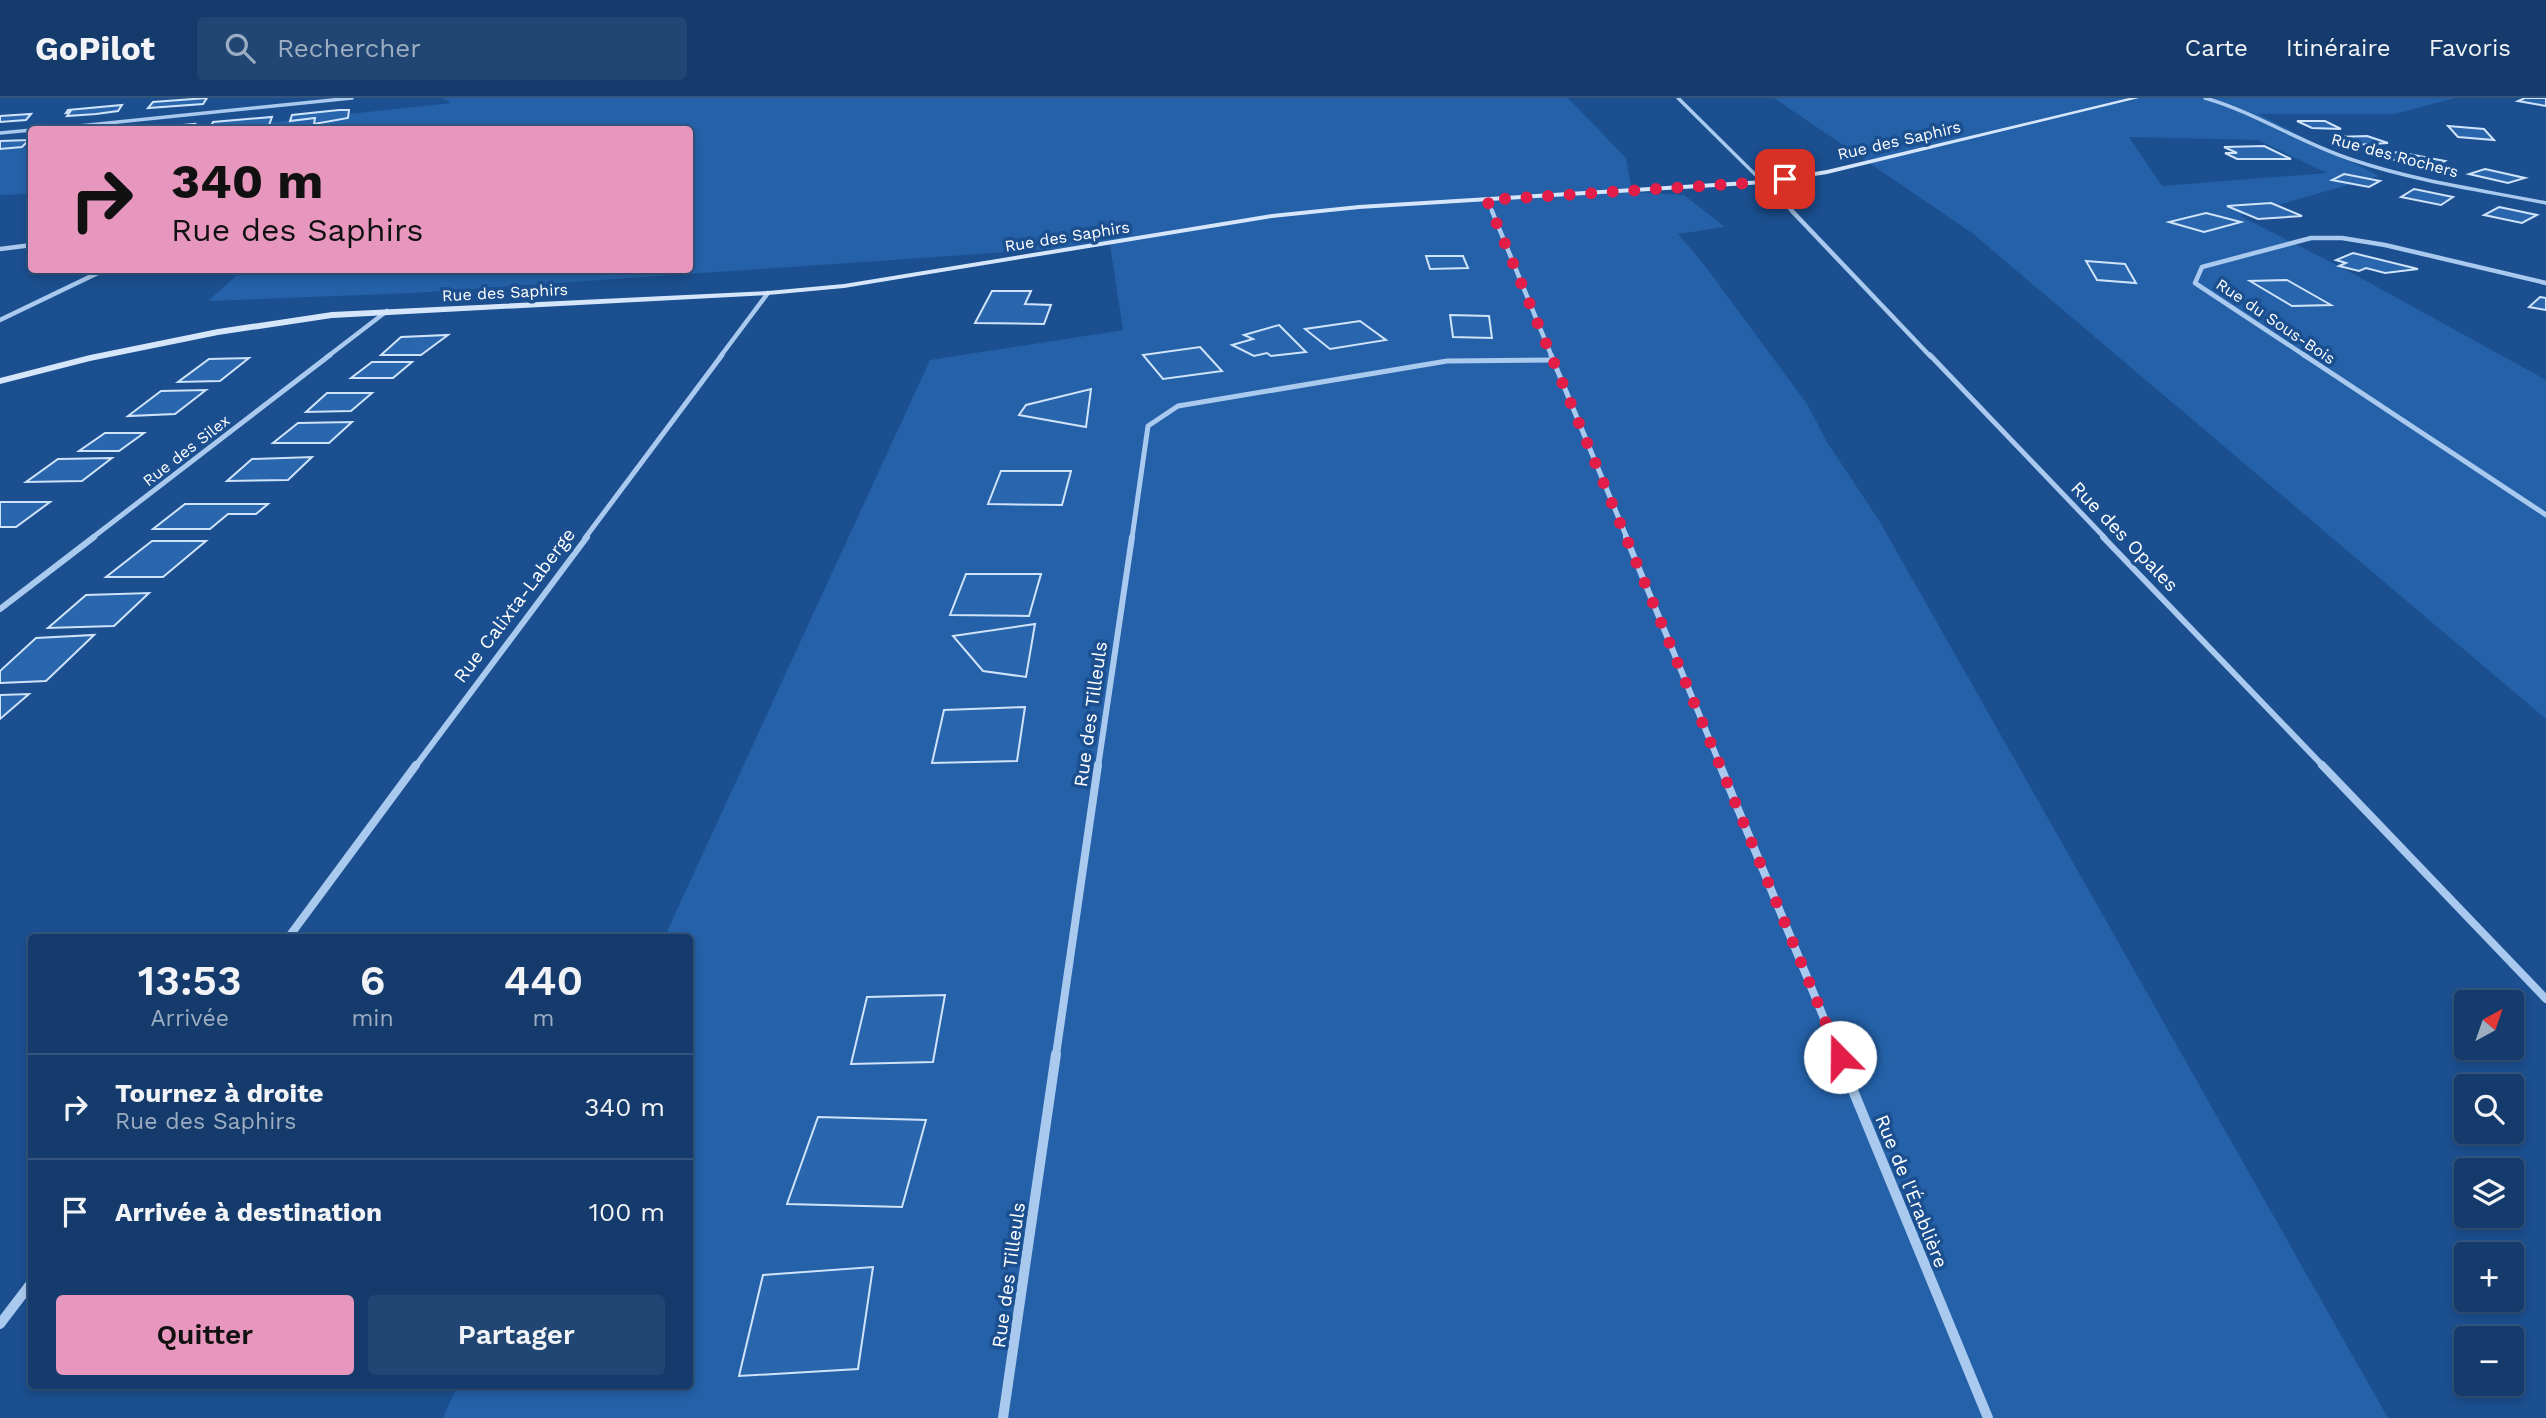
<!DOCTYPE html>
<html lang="fr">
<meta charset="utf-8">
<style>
body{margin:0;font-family:"Work Sans",sans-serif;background:#214673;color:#f1f3f6;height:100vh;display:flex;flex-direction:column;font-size:26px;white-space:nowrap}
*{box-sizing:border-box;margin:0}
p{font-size:23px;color:#9dadc1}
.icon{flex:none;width:38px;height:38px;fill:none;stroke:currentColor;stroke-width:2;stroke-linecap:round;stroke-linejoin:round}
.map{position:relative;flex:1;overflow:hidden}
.sheet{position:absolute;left:28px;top:836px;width:665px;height:455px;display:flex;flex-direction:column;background:#143b6b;border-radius:7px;box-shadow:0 4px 10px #0003,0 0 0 2px #33557e}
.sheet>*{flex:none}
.banner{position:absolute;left:28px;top:28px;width:665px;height:147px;border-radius:7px;box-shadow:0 4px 10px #0003,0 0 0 2px #33557e;background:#e797bd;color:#111;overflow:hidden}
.needle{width:46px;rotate:40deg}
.controls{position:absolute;left:2454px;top:892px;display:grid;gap:14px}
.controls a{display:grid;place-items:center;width:70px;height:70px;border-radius:7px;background:#143b6b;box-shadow:0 4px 10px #0003,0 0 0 2px #33557e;font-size:35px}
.pin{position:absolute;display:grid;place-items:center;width:60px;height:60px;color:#fff;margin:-30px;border-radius:14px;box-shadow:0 4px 10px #0006}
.me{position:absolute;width:77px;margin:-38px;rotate:338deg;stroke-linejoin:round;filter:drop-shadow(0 0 5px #0008)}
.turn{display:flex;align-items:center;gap:24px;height:147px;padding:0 28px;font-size:32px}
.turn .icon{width:91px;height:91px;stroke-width:2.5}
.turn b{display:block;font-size:49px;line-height:60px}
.eta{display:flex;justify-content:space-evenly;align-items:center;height:119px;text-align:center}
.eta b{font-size:42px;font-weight:600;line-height:49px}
.cta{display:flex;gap:14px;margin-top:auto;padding:14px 28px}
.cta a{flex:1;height:80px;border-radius:7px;background:#e797bd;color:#111;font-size:28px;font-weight:600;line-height:80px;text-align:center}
.cta a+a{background:#214673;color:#f1f3f6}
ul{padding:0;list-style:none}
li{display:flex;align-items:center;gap:21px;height:105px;padding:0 28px;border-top:2px solid #33557e}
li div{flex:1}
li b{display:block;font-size:26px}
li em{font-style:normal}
header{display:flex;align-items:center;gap:42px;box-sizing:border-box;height:98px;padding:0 35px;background:#143b6b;border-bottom:2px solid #33557e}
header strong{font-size:33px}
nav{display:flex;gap:38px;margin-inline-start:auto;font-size:24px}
.search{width:490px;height:63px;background:#214673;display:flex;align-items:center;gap:18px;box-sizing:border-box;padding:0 24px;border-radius:7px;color:#9dadc1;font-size:26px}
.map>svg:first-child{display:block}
.green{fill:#2461a8;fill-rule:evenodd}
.building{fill:#2a66ad;stroke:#cfe3fa;stroke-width:2}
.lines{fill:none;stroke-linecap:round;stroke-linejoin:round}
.street-far5{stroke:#a9c9ee;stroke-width:3.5}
.street-far4{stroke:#a9c9ee;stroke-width:4.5}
.street-far3{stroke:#a9c9ee;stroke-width:5}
.street-far2{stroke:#a9c9ee;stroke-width:6}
.street-far1{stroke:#a9c9ee;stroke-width:8}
.street{stroke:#a9c9ee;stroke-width:10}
.secondary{fill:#d6e6fa;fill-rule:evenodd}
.route{stroke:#e11d48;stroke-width:12;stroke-dasharray:0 21.6}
.labels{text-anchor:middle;stroke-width:7;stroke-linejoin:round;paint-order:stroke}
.far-street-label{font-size:16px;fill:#fff;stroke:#1b4f8f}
.street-label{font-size:19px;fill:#fff;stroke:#1b4f8f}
</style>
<header>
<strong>GoPilot</strong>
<div class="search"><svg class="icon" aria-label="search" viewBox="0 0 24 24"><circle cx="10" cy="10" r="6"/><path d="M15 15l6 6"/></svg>Rechercher</div>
<nav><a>Carte</a><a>Itinéraire</a><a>Favoris</a></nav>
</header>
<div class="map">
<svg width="2546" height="1320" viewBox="0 0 2546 1320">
<rect width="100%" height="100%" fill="#1b4f8f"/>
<!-- green -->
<g class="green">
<polygon points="442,0 1568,0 1626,60 1632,94 1684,97 1725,129 1678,136 1703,165 1807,306 1827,344 1880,424 2388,1320 443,1320 457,1288 690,1288 690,840 664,840 930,262 1123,232 1110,147 413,195 208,203 243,172 690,172 690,32 200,32 451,5"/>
<path d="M 1774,0 L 2455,0 L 2395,16 L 2258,16 L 2379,78 L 2240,118 L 2339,168 L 2546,282 L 2546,621 L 1972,135 ZM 2129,39 L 2258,42 L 2327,75 L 2162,88 Z"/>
<polygon points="31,49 31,96 0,97 0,52"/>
</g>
<!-- building -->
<g class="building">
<polygon points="207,0 203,6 148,10 153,4"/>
<polygon points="2525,0 2546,0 2546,8 2518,3"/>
<polygon points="122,7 118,13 96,16 67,18 70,14 66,15 68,12"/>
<polygon points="339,12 349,12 348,20 314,26 315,20 290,23 292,17"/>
<polygon points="31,16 26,22 0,24 0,18"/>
<polygon points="272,19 268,30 209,32 213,24"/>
<polygon points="2297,23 2325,23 2341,31 2312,30"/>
<polygon points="195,26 192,32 137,32 137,31"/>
<polygon points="2448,28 2484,31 2494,42 2458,39"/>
<polygon points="2367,38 2388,45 2355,47 2334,39"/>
<polygon points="29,42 22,49 0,51 0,43"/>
<polygon points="2264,48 2291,61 2237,61 2225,55 2237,55 2224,49"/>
<polygon points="2398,54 2445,63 2433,70 2376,58"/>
<polygon points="2485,71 2525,80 2508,85 2469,76"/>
<polygon points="2344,76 2380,83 2369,89 2332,82"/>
<polygon points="2414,91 2453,99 2441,107 2401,99"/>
<polygon points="2271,105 2302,118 2258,121 2227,108"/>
<polygon points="2499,109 2537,117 2522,125 2484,117"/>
<polygon points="2206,115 2241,124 2204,134 2169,124"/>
<polygon points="2353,155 2418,171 2385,175 2366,170 2359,173 2339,168 2346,165 2336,162"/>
<polygon points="1426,158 1463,158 1468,170 1430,171"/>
<polygon points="2086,163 2125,166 2136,185 2097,182"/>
<polygon points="2287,182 2331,207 2292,208 2250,183"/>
<polygon points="992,193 1031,193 1025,206 1051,207 1044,226 975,225"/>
<polygon points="2540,199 2546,200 2546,212 2529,209"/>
<polygon points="1450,217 1489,218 1492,240 1453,239"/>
<polygon points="1360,223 1386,242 1330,251 1305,231"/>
<polygon points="1279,227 1306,254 1271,258 1267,255 1254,258 1232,247 1253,241 1244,237"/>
<polygon points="448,237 421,257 381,257 401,239"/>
<polygon points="1200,249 1222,273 1163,281 1143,257"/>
<polygon points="249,260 220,283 178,284 209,261"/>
<polygon points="372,264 412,264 393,280 351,280"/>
<polygon points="1091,291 1086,329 1019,317 1026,307"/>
<polygon points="206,292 175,316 128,318 161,293"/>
<polygon points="327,295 372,295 351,313 306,314"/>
<polygon points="352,324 329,345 273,345 298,325"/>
<polygon points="105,335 144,335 119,353 79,353"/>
<polygon points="312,359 288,382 227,383 252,361"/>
<polygon points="112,360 82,383 26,384 58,361"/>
<polygon points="1001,373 1071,373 1062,407 988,406"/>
<polygon points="0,404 50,404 16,429 0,429"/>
<polygon points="185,406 268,406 256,416 228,416 210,431 153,431"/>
<polygon points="152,443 206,443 163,479 106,479"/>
<polygon points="966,476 1041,476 1029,518 950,517"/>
<polygon points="149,495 114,528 48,530 86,497"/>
<polygon points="1035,526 1026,579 983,573 953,538"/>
<polygon points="94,537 46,583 0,585 0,573 36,540"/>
<polygon points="29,596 0,621 0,597"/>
<polygon points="1025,609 1017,663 932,665 944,612"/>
<polygon points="945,897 933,964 851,966 867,899"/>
<polygon points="818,1019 926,1022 902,1109 787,1106"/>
<polygon points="873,1169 858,1271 739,1278 763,1177"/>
</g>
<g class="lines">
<!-- street-far5 -->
<g class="street-far5">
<polyline points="1678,0 1794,115"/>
<path d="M 2205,0 C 2257,15 2302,46 2353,62 C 2415,83 2481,92 2546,105"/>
<polyline points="40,32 352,0"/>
<polyline points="0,35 32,32"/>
<polyline points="1487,101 1493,115"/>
</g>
<!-- street-far4 -->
<g class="street-far4">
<polyline points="1492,113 1552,259"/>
<polyline points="1792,113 1931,259"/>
<polyline points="0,151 32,147"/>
<polyline points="0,222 104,172"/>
<polyline points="327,259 387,213"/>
<polyline points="720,259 768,195"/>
<polyline points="2307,259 2195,185 2202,169 2311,140 2342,140 2385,147 2546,185"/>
</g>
<!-- street-far3 -->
<g class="street-far3">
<polyline points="1551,257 1627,440"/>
<polyline points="1930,257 2105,440"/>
<polyline points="2304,257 2546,417"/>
<polyline points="92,440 330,257"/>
<polyline points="585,440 722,257"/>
<polyline points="1132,440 1148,328 1178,308 1447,263 1554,262"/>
</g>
<!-- street-far2 -->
<g class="street-far2">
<polyline points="1626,439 1721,669"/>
<polyline points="2103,439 2324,669"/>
<polyline points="0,511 94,439"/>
<polyline points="415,669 587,439"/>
<polyline points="1098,669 1132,439"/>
</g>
<!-- street-far1 -->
<g class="street-far1">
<polyline points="1720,667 1839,957"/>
<polyline points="2322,667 2546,901"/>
<polyline points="288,840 416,667"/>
<polyline points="1056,957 1098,667"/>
</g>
<!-- street -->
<g class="street">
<polyline points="1838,956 1988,1320"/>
<polyline points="0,1226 32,1184"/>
<polyline points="1003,1320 1056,956"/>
</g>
<!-- secondary -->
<polygon class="secondary" points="2129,0 2139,0 1827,76 1764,86 1359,111 1272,120 844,190 768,197 332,220 218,237 90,263 0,286 0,280 90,257 218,231 332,214 768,193 844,186 1272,116 1359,107 1764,82 1827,72"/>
</g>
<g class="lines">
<!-- route -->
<polyline class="route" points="1785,81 1764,84 1487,102 1840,959"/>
</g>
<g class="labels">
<!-- far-street labels -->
<g class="far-street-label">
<text transform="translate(1899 42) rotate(-13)" y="6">Rue des Saphirs</text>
<text transform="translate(2395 57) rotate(15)" y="6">Rue des Rochers</text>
<text transform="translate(1067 138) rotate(-9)" y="6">Rue des Saphirs</text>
<text transform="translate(505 194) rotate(-3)" y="6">Rue des Saphirs</text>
<text transform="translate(2276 223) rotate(34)" y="6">Rue du Sous-Bois</text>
<text transform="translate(186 352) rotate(-38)" y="6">Rue des Silex</text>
</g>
<!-- street labels -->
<g class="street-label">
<text transform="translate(2125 438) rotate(46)" y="7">Rue des Opales</text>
<text transform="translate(514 507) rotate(-53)" y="7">Rue Calixta-Laberge</text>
<text transform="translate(1090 616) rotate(-82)" y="7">Rue des Tilleuls</text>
<text transform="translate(1912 1093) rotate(68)" y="7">Rue de l'Érablière</text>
<text transform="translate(1008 1177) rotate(-82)" y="7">Rue des Tilleuls</text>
</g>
</g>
</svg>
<div class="controls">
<a><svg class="needle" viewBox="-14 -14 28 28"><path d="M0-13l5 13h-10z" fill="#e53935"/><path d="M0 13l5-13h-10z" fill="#9dadc1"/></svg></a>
<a><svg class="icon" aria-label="search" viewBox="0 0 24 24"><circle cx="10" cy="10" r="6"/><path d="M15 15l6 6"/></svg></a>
<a><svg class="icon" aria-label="layers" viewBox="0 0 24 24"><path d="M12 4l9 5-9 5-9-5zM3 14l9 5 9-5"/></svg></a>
<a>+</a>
<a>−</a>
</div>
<div class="pin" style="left:1785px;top:81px;background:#d93025"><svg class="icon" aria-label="arrive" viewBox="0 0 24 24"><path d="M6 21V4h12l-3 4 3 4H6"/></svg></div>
<svg class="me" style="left:1840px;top:959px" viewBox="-20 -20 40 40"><circle r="19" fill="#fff"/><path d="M0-13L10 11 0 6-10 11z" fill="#e11d48"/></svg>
<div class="banner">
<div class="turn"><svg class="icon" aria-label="right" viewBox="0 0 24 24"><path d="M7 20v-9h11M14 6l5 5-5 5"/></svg><div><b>340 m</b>Rue des Saphirs</div></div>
</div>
<section class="sheet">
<div class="eta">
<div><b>13:53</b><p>Arrivée</p></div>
<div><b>6</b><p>min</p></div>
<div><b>440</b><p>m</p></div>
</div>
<ul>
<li><svg class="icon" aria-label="right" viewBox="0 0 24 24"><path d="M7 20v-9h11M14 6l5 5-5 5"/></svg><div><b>Tournez à droite</b><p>Rue des Saphirs</p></div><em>340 m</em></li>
<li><svg class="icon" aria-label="arrive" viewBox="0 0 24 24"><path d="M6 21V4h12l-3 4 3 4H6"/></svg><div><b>Arrivée à destination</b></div><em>100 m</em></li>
</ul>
<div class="cta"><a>Quitter</a><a>Partager</a></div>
</section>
</div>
